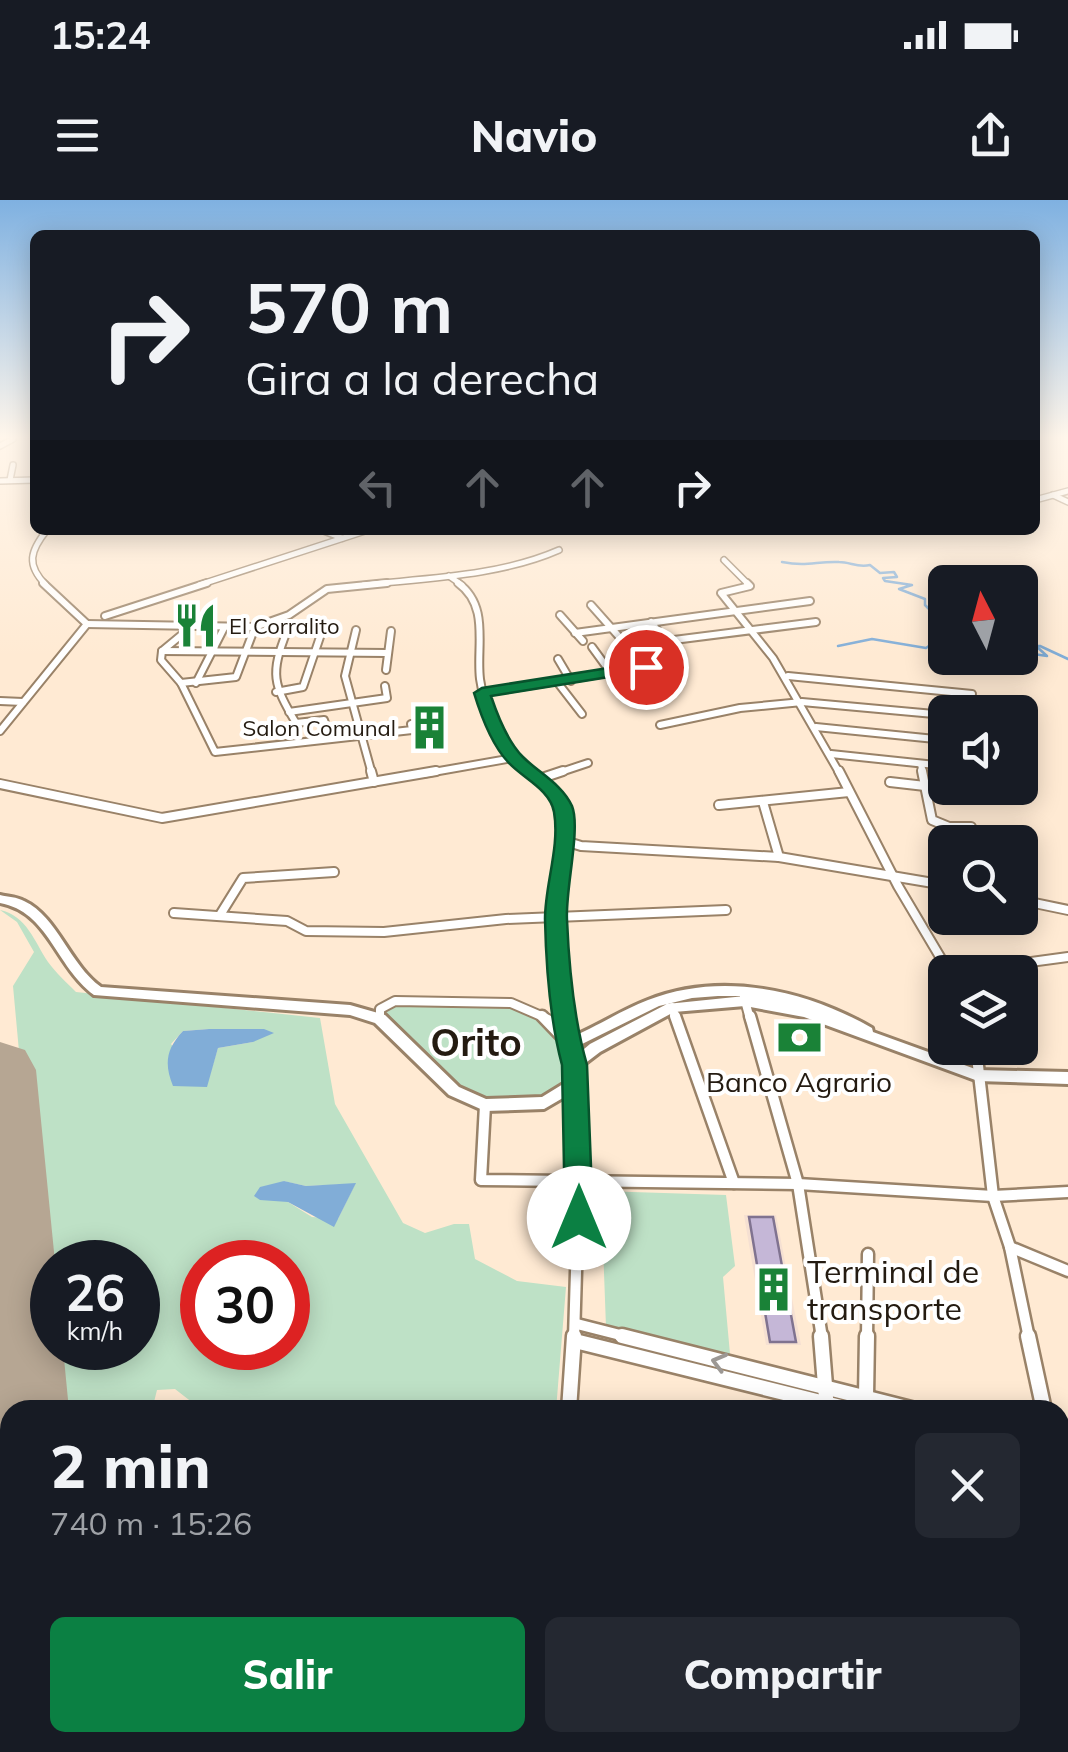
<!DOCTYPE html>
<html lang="es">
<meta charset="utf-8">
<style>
body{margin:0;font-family:Mulish,sans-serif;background:#242831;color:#f1f3f6;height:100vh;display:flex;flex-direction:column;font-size:38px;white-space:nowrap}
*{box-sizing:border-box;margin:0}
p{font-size:32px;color:#9ea1a6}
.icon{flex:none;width:55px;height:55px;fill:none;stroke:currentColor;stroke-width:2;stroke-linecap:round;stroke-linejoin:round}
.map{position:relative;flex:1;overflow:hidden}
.panel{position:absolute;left:0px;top:1200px;width:1070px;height:352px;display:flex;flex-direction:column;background:#171b24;border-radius:30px 30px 0 0;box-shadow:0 5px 25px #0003}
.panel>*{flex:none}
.guide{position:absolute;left:30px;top:30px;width:1010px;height:305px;border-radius:15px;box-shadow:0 5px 25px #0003;background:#171b24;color:#f1f3f6;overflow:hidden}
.needle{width:65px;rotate:354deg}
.buttons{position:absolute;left:928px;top:365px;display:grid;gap:20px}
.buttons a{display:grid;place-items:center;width:110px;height:110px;border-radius:15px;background:#171b24;box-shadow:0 5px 25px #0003;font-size:50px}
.speed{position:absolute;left:30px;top:1040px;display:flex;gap:20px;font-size:50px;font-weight:700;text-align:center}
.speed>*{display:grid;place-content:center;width:130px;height:130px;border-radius:50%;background:#171b24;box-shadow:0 5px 25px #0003;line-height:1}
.speed small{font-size:25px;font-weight:400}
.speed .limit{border:15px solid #d22;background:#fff;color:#111}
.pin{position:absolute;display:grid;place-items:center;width:85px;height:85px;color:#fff;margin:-42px;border:5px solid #fff;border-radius:50%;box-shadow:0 2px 10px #0007}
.me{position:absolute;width:110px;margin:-55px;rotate:0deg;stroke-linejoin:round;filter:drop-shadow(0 0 8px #0008)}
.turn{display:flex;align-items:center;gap:35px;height:210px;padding:0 50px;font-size:45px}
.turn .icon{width:130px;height:130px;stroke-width:2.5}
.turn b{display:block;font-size:70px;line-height:85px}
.lanes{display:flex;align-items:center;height:95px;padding:0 50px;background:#0003;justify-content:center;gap:50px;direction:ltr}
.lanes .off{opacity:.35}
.round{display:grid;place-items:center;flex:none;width:105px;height:105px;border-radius:15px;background:#242831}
.headline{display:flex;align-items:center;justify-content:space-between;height:170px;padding:0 50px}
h1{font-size:60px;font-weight:800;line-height:75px}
.action{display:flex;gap:20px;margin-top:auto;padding:20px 50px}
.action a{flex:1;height:115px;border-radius:15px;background:#0b8043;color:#fff;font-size:40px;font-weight:800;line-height:115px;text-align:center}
.action a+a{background:#242831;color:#f1f3f6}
.status{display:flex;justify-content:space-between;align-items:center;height:70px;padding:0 50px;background:#171b24;direction:ltr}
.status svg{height:28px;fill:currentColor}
header{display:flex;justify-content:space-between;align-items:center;height:130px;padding:0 50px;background:#171b24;font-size:45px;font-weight:800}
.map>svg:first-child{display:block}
.commercial{fill:#f5e0d2}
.green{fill:#bee1c6;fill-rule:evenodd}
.water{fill:#81add7}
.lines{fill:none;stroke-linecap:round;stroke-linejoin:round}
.stream{stroke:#81add7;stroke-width:2.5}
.runway{fill:#b6a693;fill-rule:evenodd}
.building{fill:#c5b7d7;stroke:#807390;stroke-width:2.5}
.street-far4-casing{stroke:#998268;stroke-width:8}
.street-far3-casing{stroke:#998268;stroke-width:10}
.street-far2-casing{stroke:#998268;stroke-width:12}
.street-far1-casing{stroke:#998268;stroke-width:15}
.street-casing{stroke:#998268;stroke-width:19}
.secondary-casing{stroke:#998268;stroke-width:6}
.street-far4{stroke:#fff;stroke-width:5}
.street-far3{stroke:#fff;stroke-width:6}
.street-far2{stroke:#fff;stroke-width:8}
.street-far1{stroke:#fff;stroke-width:10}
.street{stroke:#fff;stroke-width:14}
.secondary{fill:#fff;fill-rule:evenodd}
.oneway{stroke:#9c9894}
.route{fill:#0b8043;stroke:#07532c;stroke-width:2.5}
.labels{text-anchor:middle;stroke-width:8;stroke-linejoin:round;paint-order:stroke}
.far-poi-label{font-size:22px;fill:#241b11;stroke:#fff;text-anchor:start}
.poi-label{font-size:28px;fill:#241b11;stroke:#fff}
.near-poi-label{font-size:32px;fill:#241b11;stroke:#fff;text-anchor:start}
.district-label{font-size:38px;font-weight:bold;fill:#241b11;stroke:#fff}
</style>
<div class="status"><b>15:24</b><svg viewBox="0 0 49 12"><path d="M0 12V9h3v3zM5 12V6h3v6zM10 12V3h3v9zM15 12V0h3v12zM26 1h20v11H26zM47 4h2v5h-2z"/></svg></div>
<header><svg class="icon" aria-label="menu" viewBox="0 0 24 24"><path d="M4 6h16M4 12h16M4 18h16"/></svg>Navio<svg class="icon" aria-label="share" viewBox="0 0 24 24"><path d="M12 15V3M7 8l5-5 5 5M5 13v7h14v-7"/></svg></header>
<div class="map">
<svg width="1068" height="1552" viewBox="0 0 1068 1552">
<rect width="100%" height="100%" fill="#ffead3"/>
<!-- commercial -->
<polygon class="commercial" points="744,1015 776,1015 801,1145 766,1145"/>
<!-- green -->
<g class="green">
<path d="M 0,710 C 27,716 34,741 48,762 C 56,773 67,783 76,792 L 320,818 L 335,904 L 403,1023 L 425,1033 L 454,1024 L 469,1024 L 475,1059 L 517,1081 L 566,1087 L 556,1210 L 202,1210 L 175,1189 L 157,1190 L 152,1210 L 52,1210 L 13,786 L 34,752 L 17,722 ZM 209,829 L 253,842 L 218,848 L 206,887 L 171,844 L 183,831 ZM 283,981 L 306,986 L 355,984 L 338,1019 L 312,1017 L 288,1002 ZM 52,1062 L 138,1062 L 138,1148 L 52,1148 ZM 202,1062 L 288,1062 L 288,1148 L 202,1148 Z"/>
<polygon points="395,801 511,803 548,819 574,865 563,895 485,905 454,891 380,819 380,809"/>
<polygon points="601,991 726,995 735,1066 723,1077 730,1154 631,1136 606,1127"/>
</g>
<!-- water -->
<g class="water">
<path d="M 209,829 L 264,829 L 274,833 L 253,842 L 218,848 L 207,887 L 173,886 C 164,864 166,849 183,831 Z"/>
<polygon points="284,981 306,986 356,983 334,1027 288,1002 260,1000 254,996 260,987"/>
</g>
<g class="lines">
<!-- stream -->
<g class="stream">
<path d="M 782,362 C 808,367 816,361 839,362 C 851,362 857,368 870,365 L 880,373 L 894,372 L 897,377 L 883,378 L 885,381 L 912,385 L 899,389 L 925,399 L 925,405 L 945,425"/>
<polyline points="838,446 872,439 926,448 936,441 945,443"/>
<polyline points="1020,452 1047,456 1036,446 1040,446 1068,459"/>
</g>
<!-- runway -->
<g class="runway">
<polygon points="0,842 25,850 36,870 55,1062 52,1148 63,1148 69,1210 10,1210 10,1251 0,1247"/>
<polygon points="10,1502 10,1542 107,1542 107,1552 0,1552 0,1525"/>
</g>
</g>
<!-- building -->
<polygon class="building" points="749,1017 773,1017 796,1142 770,1142"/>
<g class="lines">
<defs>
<g id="street-far4">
<polyline points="0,246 13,239"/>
<polyline points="10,280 13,265"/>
<polyline points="0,281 35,280"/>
<polyline points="1053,295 1068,302"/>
<polyline points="1035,300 1068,291"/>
<polyline points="321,330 342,338"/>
<polyline points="724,360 749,385"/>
<polyline points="449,376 462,385"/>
<path d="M 46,385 C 26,365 30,351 47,330"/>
<polyline points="199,385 368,330"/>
<path d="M 363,385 C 427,378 500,376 559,350"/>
</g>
<g id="street-far3">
<path d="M 458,383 C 490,406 476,446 480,479 C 485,516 503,550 532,574"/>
<polyline points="747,383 750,386 721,393 773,458 840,574"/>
<polyline points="591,405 646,467"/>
<polyline points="560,415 583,441"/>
<polyline points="105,416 207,383"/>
<polyline points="651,422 666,441 816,422"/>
<polyline points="87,424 255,427 289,415 327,389 387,383"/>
<polyline points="191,427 162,451 161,460 181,483 215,552 412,530 411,524 435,523"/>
<polyline points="356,430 345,476 372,574"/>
<path d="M 287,431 C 270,474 273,484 296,523 L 324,520 L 328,531 L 343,535"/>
<polyline points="575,433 810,401"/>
<polyline points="592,447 611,473"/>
<polyline points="162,451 387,453"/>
<polyline points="558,459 571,481"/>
<polyline points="386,470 391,431"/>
<polyline points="788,476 972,494"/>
<polyline points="181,483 236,477 255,427"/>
<polyline points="196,483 224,428"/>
<polyline points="558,483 582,514"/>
<polyline points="276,492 303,487 321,434"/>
<polyline points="482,493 675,462"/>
<polyline points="0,501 23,502"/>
<polyline points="289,512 387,498 385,486"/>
<polyline points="660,525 740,508 802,502 945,515"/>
<polyline points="816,527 945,540"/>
<polyline points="0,531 87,424 43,383"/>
<polyline points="831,554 945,566"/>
<polyline points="921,564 923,574"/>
<polyline points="422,574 513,558"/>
<polyline points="555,574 588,563"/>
</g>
<g id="street-far2">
<polyline points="371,571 374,582"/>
<polyline points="529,571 554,593 565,619 556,722 566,819"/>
<polyline points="839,571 898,686 949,772"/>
<polyline points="922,571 932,620 949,627 971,627"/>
<polyline points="539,579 563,571"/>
<polyline points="890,582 925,586"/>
<polyline points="0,584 162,618 436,571"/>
<polyline points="763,602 779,657"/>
<polyline points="719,605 849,592"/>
<polyline points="565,641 581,646 779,657 945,685"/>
<polyline points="1020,700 1068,710"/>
<polyline points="174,713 287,721 306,731 384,732 506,719 726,710"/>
<polyline points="220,715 243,678 334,672"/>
<polyline points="956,772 1068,757"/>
<polyline points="744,797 750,819"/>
<polyline points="672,807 676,819"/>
<polyline points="380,819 380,809 395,801 511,803 548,819"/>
</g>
<g id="street-far1">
<polyline points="542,816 567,842"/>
<polyline points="566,816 569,844"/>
<polyline points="675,816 734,983"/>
<polyline points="750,816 798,984 822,1138"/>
<polyline points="976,848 993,996 1010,1047 1029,1138"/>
<polyline points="485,905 481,980 798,984 993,996 1068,992"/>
<polyline points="1010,1047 1068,1071"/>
<polyline points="577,1124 632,1138"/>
<polyline points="574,1138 578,1006 575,884"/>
<polyline points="867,1138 868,1054"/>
</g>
<g id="street">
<polyline points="622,1136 915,1210"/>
<polyline points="821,1136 827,1210"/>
<polyline points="1028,1136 1044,1210"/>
<polyline points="575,1141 853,1210"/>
<polyline points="866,1197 867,1136"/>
<polyline points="569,1210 574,1136"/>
<polyline points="1060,1248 1068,1250"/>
<polyline points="1060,1265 1068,1268"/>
<polyline points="1060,1291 1068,1327"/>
<polyline points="1060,1407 1068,1409"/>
<polyline points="1060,1505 1068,1507"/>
<polyline points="1060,1523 1068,1526"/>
<polyline points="537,1542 537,1552"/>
<polyline points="858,1542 859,1552"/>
<polyline points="247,1552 267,1542"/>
</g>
<path id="secondary" d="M 0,695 C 8,697 17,697 24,701 C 58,717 69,764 101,787 L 350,805 L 385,815 L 459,887 L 486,899 L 542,897 L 568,881 L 562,844 L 564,840 C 594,829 619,811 648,800 C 722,771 806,790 872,828 L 873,832 L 978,870 L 1068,872 L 1068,884 L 978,881 L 804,817 L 745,806 L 674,812 L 600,852 L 579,868 L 582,884 L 580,888 L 544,909 L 485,911 L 449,895 L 375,823 L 350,815 L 94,795 C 55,766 49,712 0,703 ZM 718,796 L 745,796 L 667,804 L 590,844 L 577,855 L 576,847 L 659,806 L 692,798 Z"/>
</defs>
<!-- street-far4 casing -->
<use href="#street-far4" class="street-far4-casing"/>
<!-- street-far3 casing -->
<use href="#street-far3" class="street-far3-casing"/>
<!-- street-far2 casing -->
<use href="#street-far2" class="street-far2-casing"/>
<!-- street-far1 casing -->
<use href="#street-far1" class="street-far1-casing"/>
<!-- street casing -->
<use href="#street" class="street-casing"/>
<!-- secondary casing -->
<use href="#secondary" class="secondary-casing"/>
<!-- street-far4 -->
<use href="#street-far4" class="street-far4"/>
<!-- street-far3 -->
<use href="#street-far3" class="street-far3"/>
<!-- street-far2 -->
<use href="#street-far2" class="street-far2"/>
<!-- street-far1 -->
<use href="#street-far1" class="street-far1"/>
<!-- street -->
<use href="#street" class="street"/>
<!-- secondary -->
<use href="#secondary" class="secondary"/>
</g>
<!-- one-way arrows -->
<defs><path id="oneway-chevron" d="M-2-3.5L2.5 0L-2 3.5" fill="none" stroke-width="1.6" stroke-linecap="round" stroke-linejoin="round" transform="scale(2.5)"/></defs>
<use class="oneway" href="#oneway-chevron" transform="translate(719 1162) rotate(-165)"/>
<!-- sky -->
<linearGradient id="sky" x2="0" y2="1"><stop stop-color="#7fb1e1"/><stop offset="0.52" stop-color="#fff6eb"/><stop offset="1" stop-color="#fff6eb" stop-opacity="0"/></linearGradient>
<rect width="1068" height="456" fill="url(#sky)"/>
<!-- route -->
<path class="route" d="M 646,462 L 654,467 L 652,470 L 491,496 C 498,517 508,542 523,557 C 539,573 562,584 572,606 C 581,628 565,691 567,720 C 569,767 574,820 587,865 L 593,1018 L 589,1027 L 579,1030 L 569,1027 L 565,1018 L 562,865 C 550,820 546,766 545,719 C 545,684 560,647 554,612 C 550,589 522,578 508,562 C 491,544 481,516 474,493 L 482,488 Z"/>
<!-- icons -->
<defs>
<symbol id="restaurant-bare" viewBox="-9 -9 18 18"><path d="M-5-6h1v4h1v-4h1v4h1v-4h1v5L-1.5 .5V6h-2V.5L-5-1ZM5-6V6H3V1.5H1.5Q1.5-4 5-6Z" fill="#1a8237" stroke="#fff" stroke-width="2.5" paint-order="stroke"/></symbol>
<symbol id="building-bare" viewBox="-9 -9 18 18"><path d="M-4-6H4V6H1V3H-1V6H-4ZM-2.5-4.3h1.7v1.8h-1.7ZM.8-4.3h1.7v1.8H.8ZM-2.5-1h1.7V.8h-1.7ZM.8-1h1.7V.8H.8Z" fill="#1a8237" stroke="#fff" stroke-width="2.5" paint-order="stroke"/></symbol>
<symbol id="bank-bare" viewBox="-9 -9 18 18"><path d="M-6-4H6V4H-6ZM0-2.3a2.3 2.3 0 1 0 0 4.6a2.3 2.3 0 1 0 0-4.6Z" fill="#1a8237" stroke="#fff" stroke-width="2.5" paint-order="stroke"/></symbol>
</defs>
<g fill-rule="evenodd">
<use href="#restaurant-bare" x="164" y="394" width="63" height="63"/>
<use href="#building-bare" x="398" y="496" width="63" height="63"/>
<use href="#bank-bare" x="768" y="806" width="63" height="63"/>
<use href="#building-bare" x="742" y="1058" width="63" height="63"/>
</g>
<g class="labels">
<!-- far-poi labels -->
<g class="far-poi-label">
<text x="229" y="434">El Corralito</text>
<text x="396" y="536" text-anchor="end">Salon Comunal</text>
</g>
<!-- poi labels -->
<g class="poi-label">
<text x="799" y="892">Banco Agrario</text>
</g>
<!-- near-poi labels -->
<g class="near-poi-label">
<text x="807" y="1083">Terminal de<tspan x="807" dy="37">transporte</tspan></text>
</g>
<!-- district labels -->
<g class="district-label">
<text x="476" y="856">Orito</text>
</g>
</g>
</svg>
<div class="buttons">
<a><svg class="needle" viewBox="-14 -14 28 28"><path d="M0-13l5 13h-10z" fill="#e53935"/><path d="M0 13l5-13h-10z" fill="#9ea1a6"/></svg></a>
<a><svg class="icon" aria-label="sound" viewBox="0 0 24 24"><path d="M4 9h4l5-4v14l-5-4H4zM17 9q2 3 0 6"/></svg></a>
<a><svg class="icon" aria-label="search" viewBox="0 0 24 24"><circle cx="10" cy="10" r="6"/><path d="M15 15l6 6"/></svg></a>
<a><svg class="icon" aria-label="layers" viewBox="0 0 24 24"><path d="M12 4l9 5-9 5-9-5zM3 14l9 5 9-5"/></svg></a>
</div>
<div class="speed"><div>26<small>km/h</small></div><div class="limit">30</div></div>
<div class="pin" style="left:646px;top:467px;background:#d93025"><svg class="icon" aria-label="arrive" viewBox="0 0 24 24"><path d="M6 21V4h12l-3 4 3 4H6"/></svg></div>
<svg class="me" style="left:579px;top:1018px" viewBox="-20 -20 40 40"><circle r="19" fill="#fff"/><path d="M0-13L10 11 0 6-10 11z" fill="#0b8043"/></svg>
<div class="guide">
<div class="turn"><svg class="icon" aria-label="right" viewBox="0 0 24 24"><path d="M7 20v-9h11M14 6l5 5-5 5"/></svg><div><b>570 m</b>Gira a la derecha</div></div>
<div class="lanes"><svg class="icon off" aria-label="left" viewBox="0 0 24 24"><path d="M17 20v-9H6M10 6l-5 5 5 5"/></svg><svg class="icon off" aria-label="ahead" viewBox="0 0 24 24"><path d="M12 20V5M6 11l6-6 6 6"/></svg><svg class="icon off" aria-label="ahead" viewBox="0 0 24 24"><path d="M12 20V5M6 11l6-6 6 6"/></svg><svg class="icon" aria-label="right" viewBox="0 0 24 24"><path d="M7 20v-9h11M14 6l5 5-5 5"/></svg></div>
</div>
<section class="panel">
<div class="headline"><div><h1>2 min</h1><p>740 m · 15:26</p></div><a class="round"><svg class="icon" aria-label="close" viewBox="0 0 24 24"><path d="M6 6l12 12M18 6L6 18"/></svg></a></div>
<div class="action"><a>Salir</a><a>Compartir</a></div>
</section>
</div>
